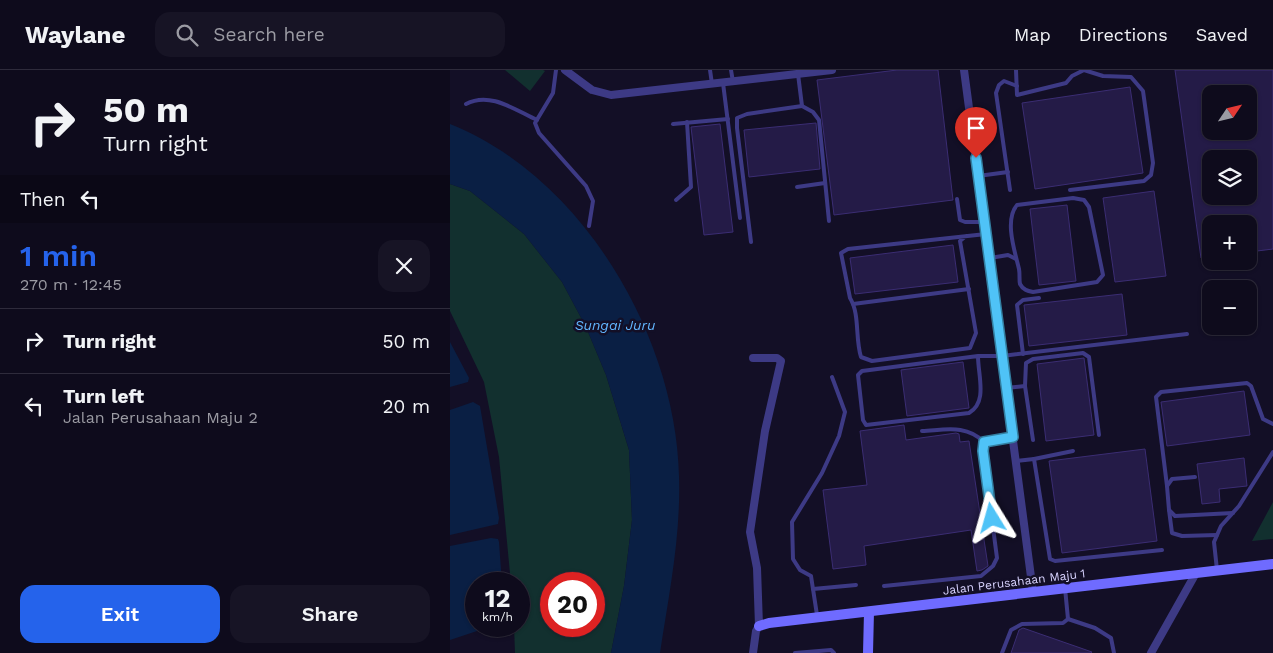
<!DOCTYPE html>
<meta charset="utf-8">
<style>
body{margin:0;font-family:"Work Sans",sans-serif;background:#171425;color:#f1f3f6;height:100vh;display:flex;flex-direction:column;font-size:19px;white-space:nowrap}
*{box-sizing:border-box;margin:0}
p{font-size:16px;color:#9b9ba3}
.icon{flex:none;width:28px;height:28px;fill:none;stroke:currentColor;stroke-width:2;stroke-linecap:round;stroke-linejoin:round}
.map{position:relative;flex:1;overflow:hidden}
.drawer{display:flex;flex-direction:column;background:#0e0b1c;width:450px}
.drawer>*{flex:none}
.guide{background:#0e0b1c;color:#f1f3f6;overflow:hidden}
.needle{width:32px;rotate:55deg}
.fabs{position:absolute;left:752px;top:15px;display:grid;gap:10px}
.fabs a{display:grid;place-items:center;width:55px;height:55px;border-radius:10px;background:#0e0b1c;box-shadow:0 1px 4px #0004,0 0 0 1px #2e2b3b;font-size:25px}
.speed{position:absolute;left:15px;top:502px;display:flex;gap:10px;font-size:25px;font-weight:700;text-align:center}
.speed>*{display:grid;place-content:center;width:65px;height:65px;border-radius:50%;background:#0e0b1c;box-shadow:0 1px 4px #0004,0 0 0 1px #2e2b3b;line-height:1}
.speed small{font-size:12px;font-weight:400}
.speed .limit{border:8px solid #d22;background:#fff;color:#111}
.pin{position:absolute;display:grid;place-items:center;width:42px;height:42px;color:#fff;margin:-51px -21px;border-radius:50% 50% 50% 0;rotate:-45deg;box-shadow:0 0 5px #0007}
.pin .icon{rotate:45deg}
.me{position:absolute;width:55px;margin:-28px;rotate:352deg;stroke-linejoin:round;filter:drop-shadow(0 0 4px #0008)}
.turn{display:flex;align-items:center;gap:18px;height:105px;padding:0 20px;font-size:22px}
.turn .icon{width:65px;height:65px;stroke-width:2.5}
.turn b{display:block;font-size:35px;line-height:42px}
.then{display:flex;align-items:center;height:48px;padding:0 20px;background:#0003;gap:10px;font-size:19px}
.round{display:grid;place-items:center;flex:none;width:52px;height:52px;border-radius:15px;background:#171425}
.head{display:flex;align-items:center;justify-content:space-between;height:85px;padding:0 20px}
h1{font-size:30px;font-weight:600;line-height:38px;color:#2563eb}
.action{display:flex;gap:10px;margin-top:auto;padding:10px 20px}
.action a{flex:1;height:58px;border-radius:15px;background:#2563eb;color:#fff;font-size:20px;font-weight:600;line-height:58px;text-align:center}
.action a+a{background:#171425;color:#f1f3f6}
ul{padding:0;list-style:none}
li{display:flex;align-items:center;gap:15px;height:65px;padding:0 20px;border-top:1px solid #2e2b3b}
li div{flex:1}
li b{display:block;font-size:19px}
li em{font-style:normal}
header{display:flex;align-items:center;gap:30px;box-sizing:border-box;height:70px;padding:0 25px;background:#0e0b1c;border-bottom:1px solid #2e2b3b}
header strong{font-size:24px}
nav{display:flex;gap:28px;margin-inline-start:auto;font-size:18px}
.search{width:350px;height:45px;background:#171425;display:flex;align-items:center;gap:12px;box-sizing:border-box;padding:0 18px;border-radius:15px;color:#9b9ba3;font-size:19px}
main{display:flex;flex:1;min-height:0}
.map>svg:first-child{display:block}
.green{fill:#12302f;fill-rule:evenodd}
.water{fill:#0a1f44}
.building{fill:#241b47;stroke:#3b2d73;fill-rule:evenodd}
.lines{fill:none;stroke-linecap:round;stroke-linejoin:round}
.lane{stroke:#3d3a85;stroke-width:4}
.street{stroke:#3d3a85;stroke-width:8}
.secondary{stroke:#6f6bff;stroke-width:10}
.route-casing{stroke:#337fa1;stroke-width:12}
.route{stroke:#4fc3f7;stroke-width:9}
.labels{text-anchor:middle;stroke-width:5;stroke-linejoin:round;paint-order:stroke}
.street-label{font-size:12px;fill:#d9d4ff;stroke:#130f26}
.water-label{font-size:14px;font-style:italic;fill:#62b6ff;stroke:#130f26}
</style>
<header>
<strong>Waylane</strong>
<div class="search"><svg class="icon" aria-label="search" viewBox="0 0 24 24"><circle cx="10" cy="10" r="6"/><path d="M15 15l6 6"/></svg>Search here</div>
<nav><a>Map</a><a>Directions</a><a>Saved</a></nav>
</header>
<main>
<section class="drawer">
<div class="guide">
<div class="turn"><svg class="icon" aria-label="right" viewBox="0 0 24 24"><path d="M7 20v-9h11M14 6l5 5-5 5"/></svg><div><b>50 m</b>Turn right</div></div>
<div class="then">Then<svg class="icon" aria-label="left" viewBox="0 0 24 24"><path d="M17 20v-9H6M10 6l-5 5 5 5"/></svg></div>
</div>
<div class="head"><div><h1>1 min</h1><p>270 m · 12:45</p></div><a class="round"><svg class="icon" aria-label="close" viewBox="0 0 24 24"><path d="M6 6l12 12M18 6L6 18"/></svg></a></div>
<ul>
<li><svg class="icon" aria-label="right" viewBox="0 0 24 24"><path d="M7 20v-9h11M14 6l5 5-5 5"/></svg><div><b>Turn right</b></div><em>50 m</em></li>
<li><svg class="icon" aria-label="left" viewBox="0 0 24 24"><path d="M17 20v-9H6M10 6l-5 5 5 5"/></svg><div><b>Turn left</b><p>Jalan Perusahaan Maju 2</p></div><em>20 m</em></li>
</ul>
<div class="action"><a>Exit</a><a>Share</a></div>
</section>
<div class="map">
<svg width="823" height="583" viewBox="0 0 823 583">
<rect width="100%" height="100%" fill="#130f26"/>
<!-- green -->
<g class="green">
<polygon points="55,0 93,0 95,1 80,21"/>
<path d="M 0,114 L 20,121 L 74,164 L 112,212 L 136,257 L 156,305 L 179,380 L 182,450 L 174,516 L 161,583 L 65,583 L 64,556 L 69,556 L 69,514 L 61,514 L 49,387 L 34,312 L 0,241 ZM 101,514 L 144,514 L 144,556 L 101,556 Z"/>
<polygon points="823,432 823,469 802,471"/>
</g>
<!-- water -->
<g class="water">
<path d="M 0,54 C 133,107 226,267 229,406 C 231,466 219,524 210,583 L 161,583 L 174,516 L 182,450 L 179,380 L 156,305 L 136,257 L 112,212 L 74,164 L 20,121 L 0,114 Z"/>
<polygon points="0,272 19,308 18,312 0,317"/>
<polygon points="23,332 30,336 49,448 48,454 0,465 0,340"/>
<polygon points="41,468 48,469 49,472 52,514 26,514 26,556 42,556 0,570 0,476"/>
</g>
<!-- building -->
<g class="building">
<polygon points="447,0 488,0 503,130 384,145 367,10"/>
<path d="M 725,0 L 823,0 L 823,179 L 799,182 L 799,154 L 761,154 L 761,187 L 751,188 ZM 761,24 L 799,24 L 799,61 L 761,61 ZM 761,89 L 799,89 L 799,126 L 761,126 Z"/>
<polygon points="680,17 693,103 585,119 572,33"/>
<polygon points="366,53 370,99 299,107 294,60"/>
<polygon points="270,54 283,162 254,165 241,57"/>
<polygon points="704,121 716,206 665,212 653,128"/>
<polygon points="617,135 626,211 589,215 580,139"/>
<polygon points="503,175 508,212 405,224 400,188"/>
<polygon points="672,224 677,265 579,276 574,235"/>
<polygon points="634,288 644,365 596,371 587,294"/>
<polygon points="513,292 519,338 457,346 451,300"/>
<polygon points="794,321 800,365 717,376 711,332"/>
<polygon points="454,355 456,370 506,363 509,364 510,372 519,371 538,496 532,500 527,501 521,460 414,476 416,495 383,499 373,420 417,415 410,361"/>
<polygon points="695,379 707,471 612,483 599,391"/>
<polygon points="794,388 797,416 769,419 770,432 752,434 747,394"/>
<polygon points="573,558 642,582 641,583 561,583 569,560"/>
</g>
<g class="lines">
<!-- lane -->
<g class="lane">
<polyline points="106,0 103,23 85,53 89,63 136,116 143,131 139,156"/>
<polyline points="260,0 262,14"/>
<polyline points="281,0 283,12"/>
<polyline points="566,0 567,25 616,13 622,6 634,0 653,6 681,7 693,21 703,93 701,105 694,111 620,120"/>
<polyline points="348,4 352,36 363,42 369,50 379,151"/>
<polyline points="273,13 290,148"/>
<path d="M 16,34 C 40,21 65,40 87,50"/>
<polyline points="223,54 278,49"/>
<polyline points="528,106 558,102"/>
<polyline points="347,117 375,113"/>
<polyline points="560,120 546,23 549,15 554,11 567,16"/>
<path d="M 623,128 L 634,130 L 639,137 L 653,205 L 647,212 L 583,222 C 578,221 573,220 570,214 C 569,210 570,204 569,199 C 565,182 554,150 567,135 Z"/>
<polyline points="507,129 510,150 515,152 534,152"/>
<polyline points="226,130 241,117 237,52"/>
<path d="M 516,166 L 510,171 L 526,263 L 520,278 L 422,291 L 411,287 C 405,268 410,244 400,228 L 391,183 L 398,179 L 536,164"/>
<polyline points="301,172 287,58 287,48 297,44 352,36"/>
<polyline points="540,188 558,185 566,189"/>
<polyline points="403,234 519,219"/>
<polyline points="573,284 567,235 573,230 589,228"/>
<path d="M 528,286 C 528,306 538,332 519,343 L 416,355 L 413,350 L 408,305 L 412,301 L 528,286 L 552,286 L 737,264"/>
<polyline points="575,316 576,293 583,289 633,283 639,287 649,365"/>
<polyline points="556,318 575,316 583,370"/>
<path d="M 472,361 C 495,360 516,354 534,372"/>
<polyline points="584,389 623,381"/>
<polyline points="566,391 584,389 600,489 605,491 712,480"/>
<polyline points="745,407 722,409 717,416 719,440 725,446 783,443"/>
<polyline points="717,416 706,327 711,322 797,313 801,316 813,349 823,354"/>
<polyline points="719,440 722,463 732,466 767,465"/>
<polyline points="767,500 764,472 771,456 789,436 823,382"/>
<polyline points="434,516 531,506 543,496 547,488 533,381 534,372 563,367"/>
<polyline points="363,519 406,515"/>
<polyline points="367,545 361,506 350,500 343,489 342,452 372,403 389,366 395,342 382,307"/>
<polyline points="618,549 645,558 661,568 664,583"/>
<polyline points="345,583 381,580 384,583"/>
<polyline points="552,583 561,560 572,554 613,553 618,549 615,518"/>
</g>
<!-- street -->
<g class="street">
<polyline points="115,0 142,20 161,25 382,0"/>
<polyline points="514,0 583,522"/>
<polyline points="303,583 306,561 309,556 307,498 300,462 315,361 331,291 327,288 303,288"/>
<polyline points="701,583 746,503"/>
</g>
<!-- secondary -->
<g class="secondary">
<polyline points="309,556 319,553 823,494"/>
<polyline points="418,583 419,542"/>
</g>
</g>
<g class="lines">
<defs>
<polyline id="route" points="526,88 563,367 534,372 533,381 542,448"/>
</defs>
<!-- route casing -->
<use href="#route" class="route-casing"/>
<!-- route -->
<use href="#route" class="route"/>
</g>
<g class="labels">
<!-- street labels -->
<g class="street-label">
<text transform="translate(564 512) rotate(-7)" y="4">Jalan Perusahaan Maju 1</text>
</g>
<!-- water labels -->
<g class="water-label">
<text x="165" y="260">Sungai Juru</text>
</g>
</g>
</svg>
<div class="fabs">
<a><svg class="needle" viewBox="-14 -14 28 28"><path d="M0-13l5 13h-10z" fill="#e53935"/><path d="M0 13l5-13h-10z" fill="#9b9ba3"/></svg></a>
<a><svg class="icon" aria-label="layers" viewBox="0 0 24 24"><path d="M12 4l9 5-9 5-9-5zM3 14l9 5 9-5"/></svg></a>
<a>+</a>
<a>−</a>
</div>
<div class="speed"><div>12<small>km/h</small></div><div class="limit">20</div></div>
<div class="pin" style="left:526px;top:88px;background:#d93025"><svg class="icon" aria-label="arrive" viewBox="0 0 24 24"><path d="M6 21V4h12l-3 4 3 4H6"/></svg></div>
<svg class="me" style="left:542px;top:448px" viewBox="-20 -20 40 40"><path d="M0-17L14 15 0 8-14 15z" fill="#4fc3f7" stroke="#fff" stroke-width="4"/></svg>
</div>
</main>
